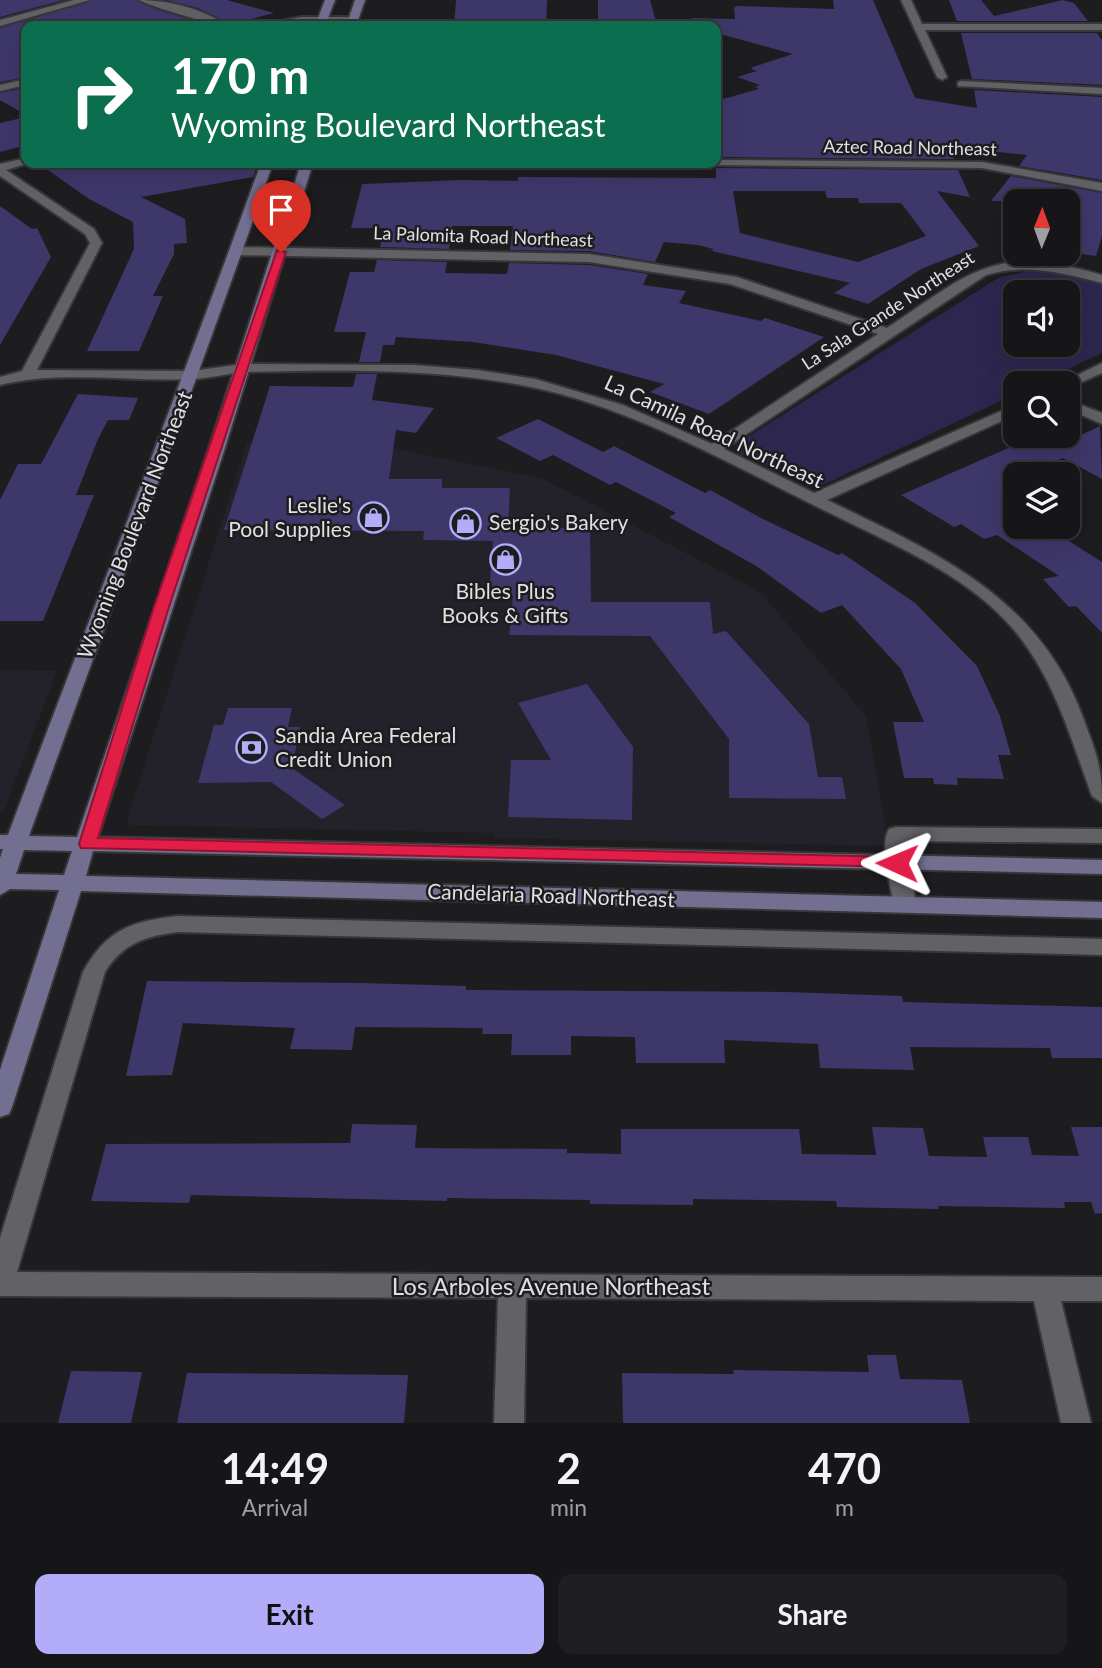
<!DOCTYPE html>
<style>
body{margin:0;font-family:Lato,sans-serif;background:#1f1f21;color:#f1f3f6;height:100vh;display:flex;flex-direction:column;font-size:26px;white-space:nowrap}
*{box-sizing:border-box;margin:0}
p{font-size:23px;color:#9e9fa2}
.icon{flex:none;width:38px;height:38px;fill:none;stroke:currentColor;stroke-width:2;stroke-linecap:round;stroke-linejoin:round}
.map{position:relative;height:1423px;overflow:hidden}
.side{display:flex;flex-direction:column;background:#161618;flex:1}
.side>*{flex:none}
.guide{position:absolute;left:21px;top:21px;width:700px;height:147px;border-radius:14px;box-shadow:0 7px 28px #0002,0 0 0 2px #353537;background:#0b6e4f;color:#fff;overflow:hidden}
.needle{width:46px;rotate:1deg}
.buttons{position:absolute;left:1003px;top:189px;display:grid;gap:14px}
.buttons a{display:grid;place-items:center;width:77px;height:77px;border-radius:14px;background:#161618;box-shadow:0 7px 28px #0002,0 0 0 2px #353537;font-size:35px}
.pin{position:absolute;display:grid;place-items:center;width:60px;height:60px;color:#fff;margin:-72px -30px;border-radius:50% 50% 50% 0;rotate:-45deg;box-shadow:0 0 7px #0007}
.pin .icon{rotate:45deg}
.me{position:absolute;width:77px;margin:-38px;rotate:271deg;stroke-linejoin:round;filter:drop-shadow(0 0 5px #0008)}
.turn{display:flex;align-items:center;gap:24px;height:147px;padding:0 35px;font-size:32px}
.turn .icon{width:91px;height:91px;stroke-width:2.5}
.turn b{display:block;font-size:49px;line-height:60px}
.eta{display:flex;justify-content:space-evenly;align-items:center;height:119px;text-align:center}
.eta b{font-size:42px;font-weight:700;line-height:49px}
.cta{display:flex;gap:14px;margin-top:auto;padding:14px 35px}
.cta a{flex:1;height:80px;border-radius:14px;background:#b3acf9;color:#111;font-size:28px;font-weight:700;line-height:80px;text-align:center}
.cta a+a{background:#1f1f21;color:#f1f3f6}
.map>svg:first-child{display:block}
.built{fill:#23222b}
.green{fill:#2d274f;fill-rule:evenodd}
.building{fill:#3e376a;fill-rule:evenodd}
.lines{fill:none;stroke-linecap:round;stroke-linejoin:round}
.minor-casing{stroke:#37373a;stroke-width:4}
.secondary-casing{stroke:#37373a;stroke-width:4}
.minor{fill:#626266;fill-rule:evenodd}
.secondary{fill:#736f91;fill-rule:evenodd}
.route{fill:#e11d48;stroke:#92132f;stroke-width:2}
.labels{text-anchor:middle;stroke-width:5;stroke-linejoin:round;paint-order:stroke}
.far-street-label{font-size:18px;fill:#e0e0e3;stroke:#1d1d20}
.street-label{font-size:21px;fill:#e0e0e3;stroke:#1d1d20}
.poi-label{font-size:21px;fill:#e0e0e3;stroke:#1d1d20;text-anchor:start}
.near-street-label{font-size:24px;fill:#e0e0e3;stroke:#1d1d20}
</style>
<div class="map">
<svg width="1102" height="1423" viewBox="0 0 1102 1423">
<rect width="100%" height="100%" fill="#1d1d20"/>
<!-- built -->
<g class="built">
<polygon points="247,443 377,445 541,478 759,591 866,716 889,846 494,838 494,833 130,825 127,819"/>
<polygon points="0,670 57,671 4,810 0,814"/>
</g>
<!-- green -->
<path class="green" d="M 1027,271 L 1049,271 L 1102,285 L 1102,353 L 1038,383 L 1015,383 L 1015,394 L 825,484 L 813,486 L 734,451 L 737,444 L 998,278 ZM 1015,292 L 1068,292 L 1068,345 L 1015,345 Z"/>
<!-- building -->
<g class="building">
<polygon points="0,0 64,0 0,17"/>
<polygon points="93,0 137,0 155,9 213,26 26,26 26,77 0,82 0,28"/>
<polygon points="167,0 227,0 274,13 229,25 198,8"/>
<polygon points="456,0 547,0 546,26 454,26"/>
<polygon points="598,0 650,0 657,25 598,25"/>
<polygon points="833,0 873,0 915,98 977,108 974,90 1102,97 1102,180 1019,166 1027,155 949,147 954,159 716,157 716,101 759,89 755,87 760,85 737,77 757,71 751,69 753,67 793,54 716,33 716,26 691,25 692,18 735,19 734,8 737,6 834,9"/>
<polygon points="949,0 981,0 994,16 1063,0 1074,3 1088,21 957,21"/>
<polygon points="961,33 1097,33 1102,40 1102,85 972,79"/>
<polygon points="26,88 26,115 0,100 0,93"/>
<polygon points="26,117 26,145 0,152 0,123"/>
<polygon points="38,163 258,163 253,177 141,197 185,219 187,243 174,244 174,254 153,296 163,296 139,351 87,351 134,249 133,222 89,199"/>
<path d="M 716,168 L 958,170 L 970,197 L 937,191 L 979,246 L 921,269 L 868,304 L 834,293 L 850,283 L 712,251 L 713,249 L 698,245 L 664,242 L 655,262 L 589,251 L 510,250 L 513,226 L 452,226 L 449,249 L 380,247 L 385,228 L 351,228 L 362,184 L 461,180 L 518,181 L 518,177 L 716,178 ZM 733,191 L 825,191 L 827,198 L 858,198 L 859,203 L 901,203 L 926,236 L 858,262 L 740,233 Z"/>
<polygon points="1011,176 1102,193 1102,236 1096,256 1068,252 1068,201 991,201"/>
<polygon points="0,206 32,229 37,228 51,257 0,345"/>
<polygon points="377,260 447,262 445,273 507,274 509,263 589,265 648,274 643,285 686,291 679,303 761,321 765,318 824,337 709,414 650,392 664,384 556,355 473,342 396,337 394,345 383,345 380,362 359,362 366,332 334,332 350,272 374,272"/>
<polygon points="356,374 377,374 372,400 434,408 416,433 396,430 389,479 442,479 442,488 510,488 508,528 590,528 591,602 710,602 713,634 726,631 809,724 818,777 842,777 846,799 729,798 729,739 650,636 509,635 513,596 489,596 493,541 423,540 424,531 224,530 270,386 353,387"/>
<polygon points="78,394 138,398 129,420 108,420 98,439 76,495 94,495 43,621 0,621 0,500 18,464 41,464"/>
<polygon points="538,419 603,452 614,446 705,493 710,490 761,518 838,555 842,553 915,603 977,666 1000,716 1011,755 998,755 1004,779 957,778 958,785 934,784 933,778 904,778 893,722 924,722 901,669 842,605 821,613 758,567 669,517 676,513 616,482 610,485 553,455 540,461 496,438"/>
<polygon points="1100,426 1102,479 1063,458 1029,474 1015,474 1015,527 1047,527 1102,562 1102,633 1076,606 1069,607 1043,579 1059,576 997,535 984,539 961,524 954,527 901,495 1036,436 1062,436 1071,440"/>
<polygon points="587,684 633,747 632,820 508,817 511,760 551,760 518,703"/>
<polygon points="228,708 292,708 288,727 300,727 292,768 345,805 322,819 271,782 198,783 214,725 223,725"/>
<polygon points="147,981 361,983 466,986 466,990 785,992 902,996 903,1002 1102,1007 1102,1058 1052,1058 1050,1048 910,1047 914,1070 820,1068 818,1044 724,1040 725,1063 636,1063 635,1037 571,1036 571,1055 511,1055 512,1034 482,1034 483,1028 355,1027 352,1050 290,1049 295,1028 183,1023 172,1075 126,1076"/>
<polygon points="352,1124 417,1125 415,1148 567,1149 567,1153 621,1154 621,1129 799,1129 802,1154 876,1155 872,1127 923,1128 929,1156 987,1157 983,1137 1028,1137 1032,1155 1079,1156 1071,1127 1102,1127 1102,1213 1095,1214 1091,1202 1064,1202 1065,1208 938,1206 939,1209 837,1207 836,1201 693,1199 693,1205 590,1204 590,1200 447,1198 447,1201 191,1195 189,1203 91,1201 106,1144 350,1143"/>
<polygon points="867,1355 896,1355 900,1379 962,1380 970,1423 623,1423 622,1373 734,1374 733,1370 869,1372"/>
<polygon points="71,1371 142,1372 131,1423 58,1423"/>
<polygon points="187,1373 408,1375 404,1423 177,1423"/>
</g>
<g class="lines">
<defs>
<g id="minor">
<polygon points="74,0 90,0 0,26 0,20"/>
<path d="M 139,0 C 167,0 205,9 227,26 C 216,26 149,6 139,0 Z"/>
<polygon points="901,0 911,0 922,24 1102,24 1102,30 925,30 947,77 942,80 937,77"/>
<polygon points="301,17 354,17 359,20 354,23 255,26"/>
<polygon points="26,79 26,85 0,91 0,85"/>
<polygon points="962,81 1102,88 1102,94 958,86 958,82"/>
<path d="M 26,158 L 26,163 L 30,163 L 6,170 L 94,229 L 102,243 L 37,370 L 192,371 L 243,364 L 414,365 L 477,370 L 535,379 L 623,405 L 712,444 L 878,334 L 730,284 L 589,262 L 236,255 L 230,251 L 236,247 L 589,254 L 737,277 L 887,328 C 973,271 994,243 1102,275 L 1102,283 C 1062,273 1026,263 986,275 L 724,449 L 814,493 L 1015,405 L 1015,415 L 827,500 C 934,552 1037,595 1082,715 C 1095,750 1102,764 1102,803 L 1092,796 C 1072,742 1057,687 1022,640 C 977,579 900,548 834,515 C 739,469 635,408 531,387 C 439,368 340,370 246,372 C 227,373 209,379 190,379 C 127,382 61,370 0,385 L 0,377 L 22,371 L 90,243 L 85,234 L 0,176 L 0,164 Z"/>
<polygon points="716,160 982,162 1102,183 1102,191 982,168 712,165 710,163 716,163"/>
<polygon points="1102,363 1102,373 1068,388 1068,383 1061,383"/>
<polygon points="1068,400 1102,413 1102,424 1068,409"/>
<path d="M 896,827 L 1102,829 L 1102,843 L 907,841 L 916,906 L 913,911 L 897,911 L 894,906 C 891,887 879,845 889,829 Z"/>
<path d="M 178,916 L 1102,939 L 1102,955 L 178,932 C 146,936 123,943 105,972 L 17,1272 L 1102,1277 L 1102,1301 L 1061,1301 L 1091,1423 L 1061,1423 L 1034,1301 L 526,1298 L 524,1423 L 494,1423 L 498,1298 L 0,1296 L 0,1238 L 83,972 C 106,930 131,921 178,916 Z"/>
</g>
<g id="secondary">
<polygon points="325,0 335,0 325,26 315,26"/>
<polygon points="355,0 365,0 356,26 346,26"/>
<path d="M 261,163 L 273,163 C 195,388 109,611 29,836 L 77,837 L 208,451 L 301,163 L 313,163 L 224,451 L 98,837 L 1102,860 L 1102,874 L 93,851 L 86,876 L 1102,902 L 1102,918 L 81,891 L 12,1107 L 9,1114 L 0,1117 L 0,1070 L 59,890 L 10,889 L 0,895 L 0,858 L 3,849 L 0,849 L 0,835 L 8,835 C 92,611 180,388 261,163 ZM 24,850 L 72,851 L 64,875 L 16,874 Z"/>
</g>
</defs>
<!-- minor casing -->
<use href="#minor" class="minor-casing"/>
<!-- secondary casing -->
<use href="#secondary" class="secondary-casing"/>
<!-- minor -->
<use href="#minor" class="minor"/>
<!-- secondary -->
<use href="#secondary" class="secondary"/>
</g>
<!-- route -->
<polygon class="route" points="277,250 286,252 168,610 98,838 897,857 903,859 906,863 903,867 81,848 79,844 153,610"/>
<!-- icons -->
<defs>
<symbol id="shop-ring" viewBox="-11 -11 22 22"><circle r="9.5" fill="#1d1d20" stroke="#b3acf9" stroke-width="1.5"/><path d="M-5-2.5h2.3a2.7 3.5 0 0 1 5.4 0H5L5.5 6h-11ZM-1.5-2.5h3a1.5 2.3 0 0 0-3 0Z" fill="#b3acf9"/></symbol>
<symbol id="bank-ring" viewBox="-11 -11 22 22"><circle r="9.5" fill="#1d1d20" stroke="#b3acf9" stroke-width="1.5"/><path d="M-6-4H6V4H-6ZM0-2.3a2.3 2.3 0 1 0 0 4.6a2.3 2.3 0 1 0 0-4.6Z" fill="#b3acf9"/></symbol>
</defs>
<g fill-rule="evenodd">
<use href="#shop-ring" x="356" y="500" width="35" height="35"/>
<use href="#shop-ring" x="448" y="506" width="35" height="35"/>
<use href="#shop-ring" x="488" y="542" width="35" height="35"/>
<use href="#bank-ring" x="234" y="730" width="35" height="35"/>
</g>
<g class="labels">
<!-- far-street labels -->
<g class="far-street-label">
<text transform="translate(910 148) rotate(1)" y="6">Aztec Road Northeast</text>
<text transform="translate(483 237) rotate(2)" y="6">La Palomita Road Northeast</text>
<text transform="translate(888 311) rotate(-33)" y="6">La Sala Grande Northeast</text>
</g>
<!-- street labels -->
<g class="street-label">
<text transform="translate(714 432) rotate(25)" y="7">La Camila Road Northeast</text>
<text transform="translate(135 525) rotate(-69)" y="7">Wyoming Boulevard Northeast</text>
<text transform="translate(551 896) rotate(2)" y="7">Candelaria Road Northeast</text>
</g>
<!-- poi labels -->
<g class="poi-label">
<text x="351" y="513" text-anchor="end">Leslie's<tspan x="351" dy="24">Pool Supplies</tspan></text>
<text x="489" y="530">Sergio's Bakery</text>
<text x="505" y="599" text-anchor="middle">Bibles Plus<tspan x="505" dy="24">Books &amp; Gifts</tspan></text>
<text x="275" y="743">Sandia Area Federal<tspan x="275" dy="24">Credit Union</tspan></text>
</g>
<!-- near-street labels -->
<g class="near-street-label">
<text x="551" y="1295">Los Arboles Avenue Northeast</text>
</g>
</g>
</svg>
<div class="buttons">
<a><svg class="needle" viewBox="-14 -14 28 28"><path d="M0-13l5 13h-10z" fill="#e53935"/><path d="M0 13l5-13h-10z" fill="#9e9fa2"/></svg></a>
<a><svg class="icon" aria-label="sound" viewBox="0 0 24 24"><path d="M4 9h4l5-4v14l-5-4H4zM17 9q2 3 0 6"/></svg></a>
<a><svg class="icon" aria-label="search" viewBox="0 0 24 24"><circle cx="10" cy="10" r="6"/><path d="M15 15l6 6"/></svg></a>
<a><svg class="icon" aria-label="layers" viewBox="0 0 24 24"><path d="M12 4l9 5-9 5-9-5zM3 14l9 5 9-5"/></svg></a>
</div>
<div class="pin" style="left:281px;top:252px;background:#d93025"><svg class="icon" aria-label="arrive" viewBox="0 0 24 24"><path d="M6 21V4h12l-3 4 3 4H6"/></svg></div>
<svg class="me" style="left:897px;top:863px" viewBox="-20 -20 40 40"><path d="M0-17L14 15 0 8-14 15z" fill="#e11d48" stroke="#fff" stroke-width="4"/></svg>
<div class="guide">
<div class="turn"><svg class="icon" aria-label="right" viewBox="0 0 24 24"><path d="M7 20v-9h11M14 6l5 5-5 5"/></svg><div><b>170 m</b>Wyoming Boulevard Northeast</div></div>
</div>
</div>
<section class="side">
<div class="eta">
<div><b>14:49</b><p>Arrival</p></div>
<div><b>2</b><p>min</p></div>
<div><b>470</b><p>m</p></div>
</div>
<div class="cta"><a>Exit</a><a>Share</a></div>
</section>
